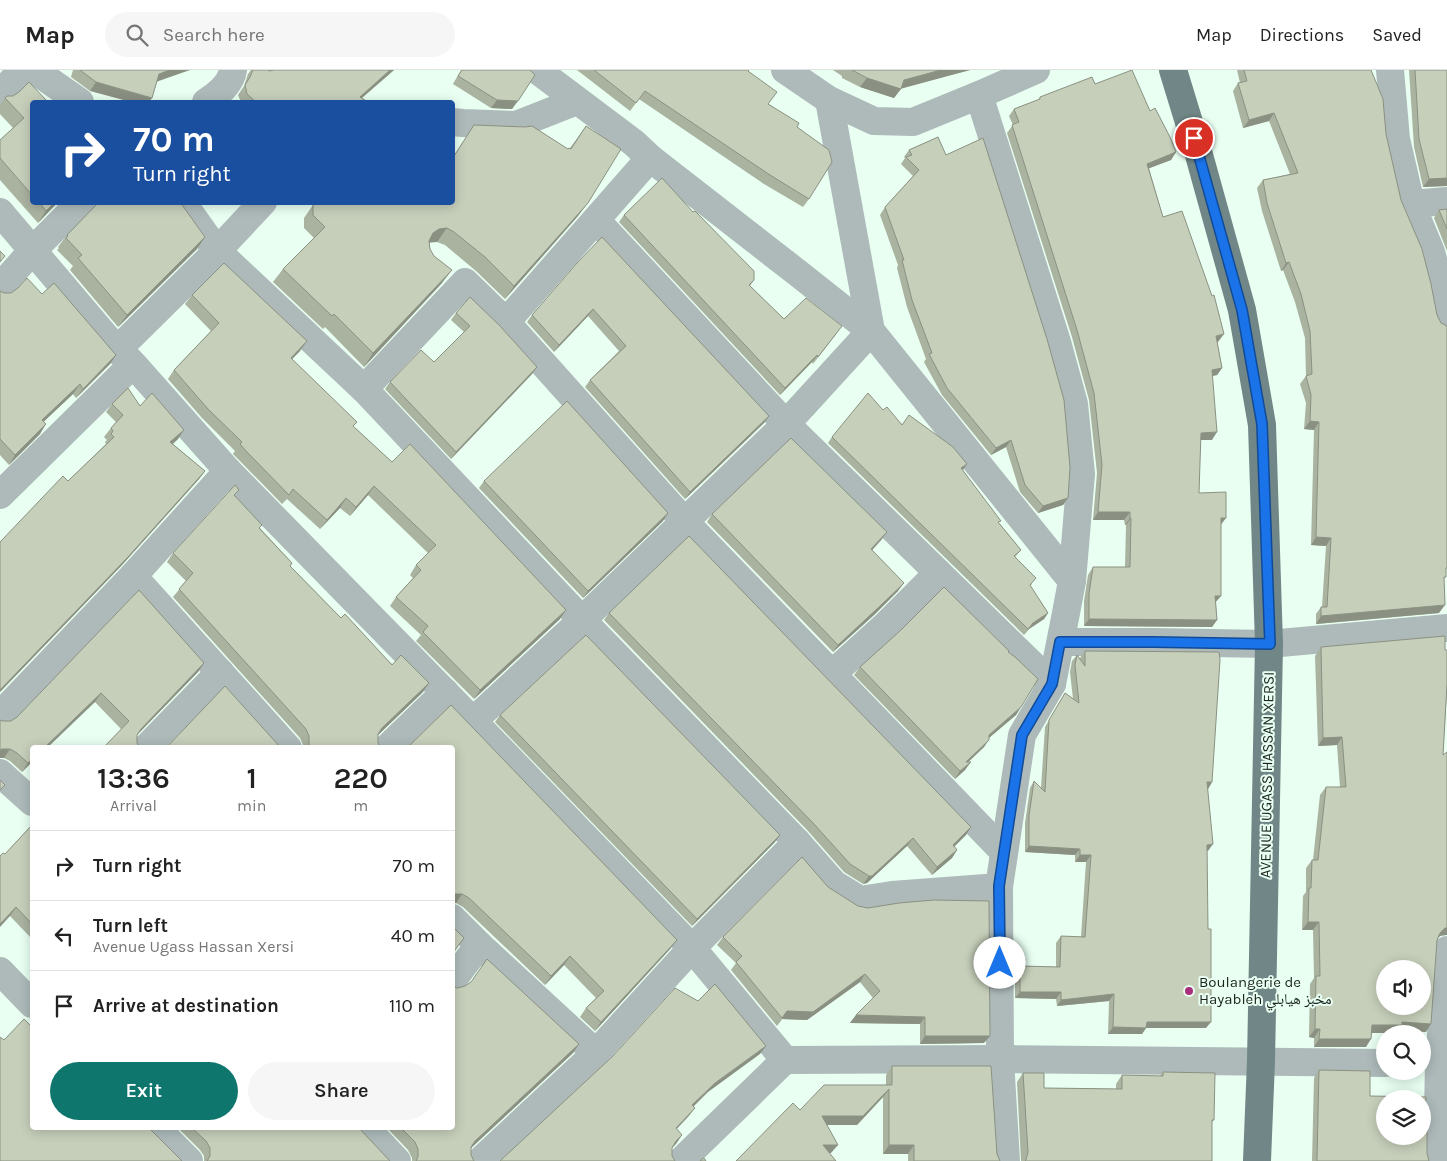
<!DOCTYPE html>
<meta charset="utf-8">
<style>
body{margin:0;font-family:Karla,"Noto Naskh Arabic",sans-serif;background:#f6f6f6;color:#222;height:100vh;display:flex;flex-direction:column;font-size:19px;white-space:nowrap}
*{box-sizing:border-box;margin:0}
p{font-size:16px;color:#767676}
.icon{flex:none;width:28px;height:28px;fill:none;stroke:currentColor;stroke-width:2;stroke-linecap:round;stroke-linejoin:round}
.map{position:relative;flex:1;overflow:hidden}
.panel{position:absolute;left:30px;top:675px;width:425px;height:385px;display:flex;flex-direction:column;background:#fff;border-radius:5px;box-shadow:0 2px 12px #0003}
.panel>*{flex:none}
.guide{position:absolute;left:30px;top:30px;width:425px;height:105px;border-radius:5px;box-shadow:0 2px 12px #0003;background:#1a4fa0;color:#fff;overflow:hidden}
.tools{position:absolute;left:1376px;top:890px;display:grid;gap:10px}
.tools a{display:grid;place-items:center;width:55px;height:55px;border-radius:50%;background:#fff;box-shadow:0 2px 12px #0003;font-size:25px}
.pin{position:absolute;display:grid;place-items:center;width:42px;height:42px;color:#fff;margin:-21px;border:2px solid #fff;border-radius:50%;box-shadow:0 1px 5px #0007}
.me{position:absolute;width:55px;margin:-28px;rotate:0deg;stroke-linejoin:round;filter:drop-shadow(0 0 4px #0008)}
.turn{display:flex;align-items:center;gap:18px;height:105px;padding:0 20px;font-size:22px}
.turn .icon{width:65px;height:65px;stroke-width:2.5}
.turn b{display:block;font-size:35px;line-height:42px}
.eta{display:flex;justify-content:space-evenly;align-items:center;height:85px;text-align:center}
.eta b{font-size:30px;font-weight:600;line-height:35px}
.cta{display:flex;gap:10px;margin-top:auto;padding:10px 20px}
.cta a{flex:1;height:58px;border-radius:30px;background:#0f766e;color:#fff;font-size:20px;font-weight:600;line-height:58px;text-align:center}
.cta a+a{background:#f6f6f6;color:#222}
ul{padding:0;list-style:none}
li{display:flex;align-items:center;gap:15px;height:70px;padding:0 20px;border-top:1px solid #e0e0e0}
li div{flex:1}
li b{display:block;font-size:19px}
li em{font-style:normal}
header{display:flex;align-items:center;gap:30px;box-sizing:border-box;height:70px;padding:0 25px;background:#fff;border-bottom:1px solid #e0e0e0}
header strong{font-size:24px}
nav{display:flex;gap:28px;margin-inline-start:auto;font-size:18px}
.search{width:350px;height:45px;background:#f6f6f6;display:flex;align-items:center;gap:12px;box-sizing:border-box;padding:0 18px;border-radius:28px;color:#767676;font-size:19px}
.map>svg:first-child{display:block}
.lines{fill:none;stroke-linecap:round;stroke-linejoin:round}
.minor{stroke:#aebaba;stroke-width:28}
.major{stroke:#718686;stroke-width:28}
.wall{fill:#aab2a0}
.shaded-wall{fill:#8b9182}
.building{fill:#c6cfba;stroke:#8b9182;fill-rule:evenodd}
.route-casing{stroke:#114b97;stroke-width:12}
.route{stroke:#1a73e8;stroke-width:9}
.poi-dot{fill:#ab2d7e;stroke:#e8fff2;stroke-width:2}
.labels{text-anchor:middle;stroke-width:4;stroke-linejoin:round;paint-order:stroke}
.street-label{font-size:15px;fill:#1b241f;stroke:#e8fff2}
.poi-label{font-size:15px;fill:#1b241f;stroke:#e8fff2;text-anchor:start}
</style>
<header>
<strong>Map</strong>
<div class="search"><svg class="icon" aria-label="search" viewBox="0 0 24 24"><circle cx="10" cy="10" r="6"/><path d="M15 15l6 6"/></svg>Search here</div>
<nav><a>Map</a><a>Directions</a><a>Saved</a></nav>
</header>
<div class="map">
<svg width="1447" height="1091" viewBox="0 0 1447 1091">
<rect width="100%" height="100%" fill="#e8fff2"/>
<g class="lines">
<!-- minor -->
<g class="minor">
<polyline points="34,0 80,32"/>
<polyline points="537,0 634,73 650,88 799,204 871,261 1072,511"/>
<polyline points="785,0 829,30 874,51 913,52 979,25 1036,0"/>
<polyline points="1390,0 1396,69 1411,134 1431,182 1441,218 1447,250"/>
<polyline points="0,23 23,0"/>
<polyline points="979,25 1057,272 1074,334 1081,404 1072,511 1066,543 1052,614 1022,665 999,817 1000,989 1006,1091"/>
<path d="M 206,32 C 217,25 231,14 233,0"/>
<polyline points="452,52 463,53 516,55 577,31"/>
<polyline points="182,132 217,181 364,319 582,550 797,772 834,814 860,830 892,825 999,817"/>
<polyline points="1411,134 1447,131"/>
<polyline points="0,142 117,280 130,291"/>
<polyline points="596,150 786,354 1052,614"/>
<polyline points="0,217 33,180 81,132"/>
<polyline points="506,252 650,88"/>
<polyline points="117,280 217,181 263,132"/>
<polyline points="364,319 465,212 506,252 685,452 1004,782"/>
<polyline points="0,425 133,294 228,401 473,651 692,878 785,990"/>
<polyline points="133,506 288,678"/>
<polyline points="1061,572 1153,572 1269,574 1447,558"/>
<polyline points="832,604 885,556 938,503"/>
<polyline points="0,645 133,506 228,401"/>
<polyline points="473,651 582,550 786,354 871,261 829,30"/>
<polyline points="146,678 220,602"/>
<polyline points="387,678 445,622"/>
<polyline points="0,703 32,732"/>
<polyline points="452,848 479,875 596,983"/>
<polyline points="0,901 32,934"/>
<polyline points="452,911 479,875"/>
<polyline points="156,1058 189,1091"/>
<polyline points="366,1058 397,1091"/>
<polyline points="480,1091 596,983 692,878 797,772"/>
<polyline points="681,1091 785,990 1000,989 1385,993"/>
<polyline points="1437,1091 1439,993 1447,880"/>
</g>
<!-- major -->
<polyline class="major" points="1173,0 1199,85 1242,240 1262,355 1269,574 1261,991 1257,1091"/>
</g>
<!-- wall -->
<g class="wall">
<polygon points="73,0 190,0 90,21 71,7"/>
<polygon points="251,0 269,0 269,1 274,0 394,0 362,28 368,32 241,32 238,25 244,16 248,4"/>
<polygon points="461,0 530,0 512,39 491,38 453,14"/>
<polygon points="577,0 749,0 748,1 769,34 797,57 809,129 803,137 764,114 639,29 630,41"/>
<polygon points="833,0 970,0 901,18 894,28 860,17 842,8 842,6"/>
<polygon points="1237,0 1371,0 1386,64 1446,506 1444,509 1439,543 1316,554 1316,544 1321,537 1322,537 1326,476 1311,475 1314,360 1304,359 1306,333 1300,314 1306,306 1305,268 1295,232 1283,200 1281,201 1262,141 1257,118 1263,110 1290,104 1269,51 1243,58 1233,21 1238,13 1240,13"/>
<polygon points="1409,0 1447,0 1447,116 1423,117 1414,77"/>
<polygon points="1095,14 1150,41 1176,82 1171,90 1149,98 1163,147 1218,272 1217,272 1222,298 1217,305 1212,306 1212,370 1200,370 1199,423 1221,455 1216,532 1217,550 1212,557 1084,556 1084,531 1088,505 1093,497 1125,497 1126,455 1125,455 1124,450 1093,450 1097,403 1089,330 1072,267 1007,63 1013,55 1009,46 1014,39 1038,30 1040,27"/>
<polygon points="5,28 32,32 32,132 58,132 38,153 0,110 0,70 13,58 0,44 0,35"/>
<polygon points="474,55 568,79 570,78 586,56 578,146 505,229 476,201 445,175 437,172 429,173 430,179 442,213 364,297 325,257 323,259 273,212 283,199 314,168 304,158 304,148 313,135 454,86"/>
<polygon points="938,67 1068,428 1063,435 1038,443 1020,422 1006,377 991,385 942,325 924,292 926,289 907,237 897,198 898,195 880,145 885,137 913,106 901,94 905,88 904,87 909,80"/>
<polygon points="96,132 180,132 197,179 118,257 70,200 73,196 57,180 59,178 58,177 67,165 96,135"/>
<polygon points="1447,139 1447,181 1434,148 1439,140"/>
<polygon points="624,145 754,210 750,216 784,249 837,263 813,294 812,292 780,325 619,152"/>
<polygon points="602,167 769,346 764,353 685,429 585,317 590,310 619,281 588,246 554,282 527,252 532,245"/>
<polygon points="0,221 4,223 42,224 116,285 110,294 76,328 73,324 44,351 40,364 9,395 0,385"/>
<polygon points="192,225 300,281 292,289 354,357 560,549 474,629 416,571 421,565 390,536 396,527 413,508 410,505 416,495 428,483 368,425 350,446 340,438 320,459 287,429 282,434 239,390 233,384 235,381 202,348 168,309 174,300 211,261 185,234"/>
<polygon points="456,243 537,297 532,304 451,389 385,319 390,312 434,292 464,262 451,250"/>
<polygon points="112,334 140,336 178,369 173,374 205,401 199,409 122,495 0,622 0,472 68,411 106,374 105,372 107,370 104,367 111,358 116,352 106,342"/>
<polygon points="883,340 963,400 999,453 1021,480 1015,487 1032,514 1030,516 1048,543 1044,549 1029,559 1024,565 828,373 832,367"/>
<polygon points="484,411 663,451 583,528 479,418"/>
<polygon points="234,426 260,458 292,493 290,496 341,548 423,622 378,665 378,673 381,678 303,678 303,675 300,668 173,527 186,511 167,492 173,483"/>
<polygon points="712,444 882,469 872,480 898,521 874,545 833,582 707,452"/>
<polygon points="609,543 966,765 954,776 957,780 952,788 932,805 907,776 867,813 863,814 844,802 808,761 604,550"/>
<polygon points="1321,577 1447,580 1447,622 1443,685 1440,866 1437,870 1426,962 1398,960 1396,963 1371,963 1366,977 1314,977 1314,968 1309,967 1310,914 1314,908 1313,860 1302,860 1303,826 1306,822 1306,798 1312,790 1313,790 1320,725 1326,717 1340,717 1337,675 1318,676 1315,586"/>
<polygon points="1085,581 1212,712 1208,719 1208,781 1207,781 1206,958 1146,958 1142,964 1108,964 1109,931 1057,936 1056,929 1015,928 1015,903 1020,896 1056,897 1056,873 1061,866 1081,867 1086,792 1075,792 1075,785 1025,782 1025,753 1030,718 1034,711 1041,718 1045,657 1065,623 1073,629 1070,602 1072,591 1077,585 1080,589 1080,588"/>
<polygon points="1008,582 1021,637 1016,645 989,668 984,677 968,692 965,700 955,709 854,605 860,597"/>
<polygon points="204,593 198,602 137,665 121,659 95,632 32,678 32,692 22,702 10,691 4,688 0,688 0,650 3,651 11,651 17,647"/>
<polygon points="500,645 775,772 692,856 495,652"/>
<polygon points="452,678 671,878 595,961 580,947 586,938 596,928 564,895 545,915 463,837 456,833 452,833"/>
<polygon points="32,755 32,869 10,846 5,784"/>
<polygon points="828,817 984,973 920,974 920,954 850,953 856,945 873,928 860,912 807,950 782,949 777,956 731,900 736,893 717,875 723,867"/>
<polygon points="579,974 573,983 471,1078 471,1085 474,1091 412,1091 412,1088 408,1080 387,1058 452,1058"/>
<polygon points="892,996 997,1084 1000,1091 908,1091 908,1084 883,1084 883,1027 857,1055 827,1055 831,1083 736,1091 800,1040 886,1015 886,1005"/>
<polygon points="1319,1000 1370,1026 1425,1047 1427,1083 1429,1091 1312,1091 1314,1008"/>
<polygon points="1163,1002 1214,1050 1212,1052 1212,1091 1021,1091 1017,1012 1023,1003 1044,1018 1116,1019 1116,1014 1122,1005 1160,1006"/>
<polygon points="178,1058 359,1058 390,1091 204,1091 204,1086 200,1080"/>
</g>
<!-- shaded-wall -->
<g class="shaded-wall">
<polygon points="170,0 190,0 153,13 159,4"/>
<polygon points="390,0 394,0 357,32 360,27"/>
<polygon points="941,0 970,0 900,19 901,19 894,28 860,17 867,8 904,10"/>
<polygon points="96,12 152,28 149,32 131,32 90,21"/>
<polygon points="497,30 518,31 512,39 491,38"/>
<polygon points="1274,43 1269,51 1243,58 1249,50"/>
<polygon points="1176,82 1171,90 1142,101 1147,94"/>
<polygon points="1447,108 1447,116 1423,117 1429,109"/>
<polygon points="55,132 58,132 38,153 46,141"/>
<polygon points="588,133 578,146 505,229 514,216"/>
<polygon points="447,158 437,172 430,172 423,177 433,163 439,159"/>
<polygon points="205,167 197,179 118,257 127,245"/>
<polygon points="1289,192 1283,200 1281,201 1286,193"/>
<polygon points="452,200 442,213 364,297 373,283"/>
<polygon points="593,239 588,246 554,282 559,275"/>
<polygon points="1224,264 1218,272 1211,273 1216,266"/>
<polygon points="307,271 300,281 284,297 291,288"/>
<polygon points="116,285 110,294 76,328 83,319"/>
<polygon points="817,285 812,292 780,325 785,318"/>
<polygon points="537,297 532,304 451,389 456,382"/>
<polygon points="1222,298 1217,305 1207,307 1212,300"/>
<polygon points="80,314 73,324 36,359 42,350"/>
<polygon points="769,346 764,353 685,429 690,422"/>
<polygon points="1310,351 1319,352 1314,360 1304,359"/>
<polygon points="46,354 40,364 9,395 15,385"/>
<polygon points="184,360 178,369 164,381 170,372"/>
<polygon points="1217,362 1212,370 1196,370 1201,363"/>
<polygon points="1011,370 1006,377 991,385 996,378"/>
<polygon points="967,394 963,400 961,398"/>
<polygon points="205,401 199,409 122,495 0,622 0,620"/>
<polygon points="374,416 368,425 350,446 356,437"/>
<polygon points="346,428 340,438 320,459 327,450"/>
<polygon points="1068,428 1063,435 1038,443 1043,436"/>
<polygon points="1098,442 1130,442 1124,450 1093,450"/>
<polygon points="668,443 663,451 583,528 588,521"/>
<polygon points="1130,448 1131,448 1126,455 1125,455"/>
<polygon points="1221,448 1226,448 1220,456"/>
<polygon points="887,462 882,469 866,487 871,479"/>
<polygon points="1316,467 1331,468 1326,476 1311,475"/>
<polygon points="904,513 898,521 874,545 833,582 838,575"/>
<polygon points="1215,526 1221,526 1215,533"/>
<polygon points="1445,535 1439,543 1316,554 1321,546"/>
<polygon points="566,540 560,549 474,629 480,620"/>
<polygon points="1048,543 1044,549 1029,559 1024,565 1033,553"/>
<polygon points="1089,549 1217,550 1212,557 1084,556"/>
<polygon points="204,593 198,602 135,667 141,659"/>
<polygon points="429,613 423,622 376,667 382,658"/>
<polygon points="101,623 95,632 47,678 44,678"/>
<polygon points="1021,637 1016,645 984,672 989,665"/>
<polygon points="1342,667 1337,675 1318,676 1323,668"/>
<polygon points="989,670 984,677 960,700 966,692"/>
<polygon points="2,679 10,679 4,688 0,688 0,680"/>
<polygon points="32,689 32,692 22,702 28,693"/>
<polygon points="971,692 965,700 955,709 960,701"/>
<polygon points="1207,712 1212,712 1208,719"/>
<polygon points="971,757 966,765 948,783 953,775"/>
<polygon points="780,765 775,772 692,856 697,849"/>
<polygon points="913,768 907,776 867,813 863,814 869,806"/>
<polygon points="1213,774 1208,781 1203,782 1207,775"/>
<polygon points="1029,776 1080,779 1075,785 1025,782"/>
<polygon points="957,780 952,788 932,805 937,797"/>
<polygon points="1080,785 1091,785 1086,792 1075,792"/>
<polygon points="455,824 462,824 456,833 452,833 452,825"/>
<polygon points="16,837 10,846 0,857 0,854"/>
<polygon points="1308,852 1319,852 1313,860 1302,860"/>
<polygon points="1445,858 1447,858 1447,865 1440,866 1434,871 1440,863"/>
<polygon points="677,870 671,878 595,961 601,952"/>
<polygon points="570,886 564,895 545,915 551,906"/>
<polygon points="865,904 860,912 807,950 782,949 777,956 787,941"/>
<polygon points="1020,922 1061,922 1056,929 1015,928"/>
<polygon points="1114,924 1109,931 1057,936 1061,930"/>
<polygon points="856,945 925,947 920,954 850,953"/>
<polygon points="1147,952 1211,952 1206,958 1146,958 1142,964 1108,964 1113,957"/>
<polygon points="1402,952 1431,954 1426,962 1398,960 1396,963 1366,963 1372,955"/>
<polygon points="1315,959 1320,959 1314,968 1309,967"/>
<polygon points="925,966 990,966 984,973 920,974"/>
<polygon points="1319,969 1371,969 1366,977 1314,977"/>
<polygon points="579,974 573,983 469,1080 475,1071"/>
<polygon points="766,976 760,984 708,1022 686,1044 692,1035 715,1013"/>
<polygon points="889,1019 883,1027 857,1055 816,1055 822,1046"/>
<polygon points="695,1038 688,1047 670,1066 676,1058"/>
<polygon points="682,1065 676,1074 670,1080 676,1071"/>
<polygon points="823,1075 838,1075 831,1083 817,1083"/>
<polygon points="889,1075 914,1075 908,1084 883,1084"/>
</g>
<!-- building -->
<g class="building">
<polygon points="80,0 170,0 159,4 152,28 96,12"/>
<polygon points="253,0 269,0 269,1 274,0 390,0 360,27 368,32 256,32 247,24 245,15 250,7"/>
<polygon points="462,0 530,0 535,5 518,31 497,30 458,6"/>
<polygon points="594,0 749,0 748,1 777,22 768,34 799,53 797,57 829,80 832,92 809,129 770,105 645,21 636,33"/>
<polygon points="852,0 941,0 904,10 901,19 867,8"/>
<polygon points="1132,0 1150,41 1155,38 1170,67 1176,82 1147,94 1163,147 1182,141 1212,226 1214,225 1224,264 1216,266 1222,298 1212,300 1217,362 1201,363 1199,423 1226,422 1226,448 1221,448 1221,526 1215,526 1217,550 1089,549 1089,524 1093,497 1130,497 1131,448 1130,448 1130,442 1098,442 1102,395 1094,323 1077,260 1012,55 1019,52 1014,39 1040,29 1040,27 1092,7 1095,14"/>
<polygon points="1244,0 1371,0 1383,29 1386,64 1401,130 1422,179 1431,214 1437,245 1441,253 1447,256 1447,498 1446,498 1446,507 1444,507 1445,535 1321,546 1321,537 1327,537 1331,468 1316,467 1319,352 1310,351 1311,325 1306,306 1312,304 1310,261 1301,224 1289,192 1286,193 1267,133 1263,110 1298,103 1274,43 1249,50 1238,13 1247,11"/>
<polygon points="1415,0 1447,0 1447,108 1429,109 1419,69"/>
<polygon points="29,12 48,32 32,32 32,125 0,88 0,70 24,48 5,28 7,26 13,26 19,22"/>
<polygon points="474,55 525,57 532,56 568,79 569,78 571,79 586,56 621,79 588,133 514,216 485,187 454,162 447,158 439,159 433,163 429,171 430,179 434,186 452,200 373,283 334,244 332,246 283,199 325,157 313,145 313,135 316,132 452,132 452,85 454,86"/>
<polygon points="938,67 946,85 983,68 1047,269 1064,330 1070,397 1068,428 1043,436 1025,415 1011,370 996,378 947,318 929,284 932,283 912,230 902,190 904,190 885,137 919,100 906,87 912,85 909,80"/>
<polygon points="662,108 693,142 695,141 754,201 754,210 749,215 784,249 806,228 842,256 818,287 817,285 785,318 624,145"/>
<polygon points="39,132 55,132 46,141"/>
<polygon points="99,132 180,132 205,167 127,245 78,188 82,185 66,168 68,166 67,165"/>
<polygon points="1447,139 1447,159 1439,140"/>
<polygon points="602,167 769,346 690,422 590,310 626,276 593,239 559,275 532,245 577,193"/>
<polygon points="0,181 5,186 0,192"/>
<polygon points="224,193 307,271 291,288 357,352 353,356 392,392 410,374 566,540 480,620 423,562 428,556 396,527 421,500 416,495 436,475 374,416 356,437 346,428 327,450 293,419 289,425 246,381 240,374 242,372 208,339 174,300 219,253 192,225"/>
<polygon points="27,208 42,224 54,213 116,285 83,319 80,314 42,350 46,354 15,385 0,369 0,221 4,223 11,223 18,218"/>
<polygon points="470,227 500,256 537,297 456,382 390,312 421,280 434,292 470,256 456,243"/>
<polygon points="128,318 140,336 152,323 184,360 170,372 205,401 128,487 0,620 0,472 63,406 68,411 114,367 111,364 113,361 111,358 123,345 112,334"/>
<polygon points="868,323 883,340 887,337 902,355 909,345 953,377 967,394 961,398 1001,451 998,452 1021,480 1014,486 1036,508 1030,515 1048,543 1033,553 1028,559 832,367"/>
<polygon points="567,331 668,443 588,521 484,411"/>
<polygon points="791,368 887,462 871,479 904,513 879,537 838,575 712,444"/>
<polygon points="235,415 239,420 234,425 262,455 259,458 292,493 290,496 341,548 345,544 392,595 401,585 429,613 382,658 378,664 378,673 381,678 307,678 309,675 309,666 306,659 179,519 193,503 173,483"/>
<polygon points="689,466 971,757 953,775 957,780 937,797 913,768 872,806 869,806 850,794 814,754 609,543"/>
<polygon points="944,517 1009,581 1008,582 1015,587 1038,609 1021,637 989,665 989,670 966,692 971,692 960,701 860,597 901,560"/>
<polygon points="139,520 204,593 141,659 137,665 137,673 140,678 103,678 129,651 101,623 44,678 32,678 32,689 28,693 17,683 10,679 2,679 0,680 0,650 3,651 11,651 17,647"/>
<polygon points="586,565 780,765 697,849 500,645"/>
<path d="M 1445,566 L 1445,580 L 1447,580 L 1447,614 L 1443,685 L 1447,682 L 1447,858 L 1445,858 L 1440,863 L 1437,870 L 1431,954 L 1402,952 L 1402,955 L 1372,955 L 1371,969 L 1319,969 L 1320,959 L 1315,959 L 1316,906 L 1320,906 L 1319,852 L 1308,852 L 1309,818 L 1311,818 L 1312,790 L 1318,790 L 1326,717 L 1346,717 L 1342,667 L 1323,668 L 1321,577 ZM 1385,899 L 1422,899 L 1422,936 L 1385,936 Z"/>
<polygon points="1085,581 1219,582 1220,590 1212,712 1207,712 1213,774 1207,775 1208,859 1211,859 1211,952 1147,952 1146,958 1113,957 1114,924 1061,930 1061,922 1020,922 1020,896 1060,897 1061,866 1085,867 1091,785 1080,785 1080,779 1029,776 1029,746 1034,711 1045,722 1049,650 1065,623 1079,633 1075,595 1077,585 1085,596"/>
<polygon points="225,616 281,678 166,678"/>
<polygon points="451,635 677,870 601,952 586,938 604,921 570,886 551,906 469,828 462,824 455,824 452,825 452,678 407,678"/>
<polygon points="0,710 5,715 0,720"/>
<polygon points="32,755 32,854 16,837 0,854 0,786 3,783 5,784"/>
<polygon points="802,787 828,817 858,836 868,838 899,833 934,830 989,831 990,966 925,966 925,947 856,945 880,921 865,904 813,942 787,941 782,948 736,892 742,886 723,867"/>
<polygon points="452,856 464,868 452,884"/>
<polygon points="487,889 579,974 475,1071 471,1077 471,1085 474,1091 416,1091 418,1087 418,1079 415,1072 401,1058 452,1058 452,916 457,918 465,916 471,912"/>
<polygon points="715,914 766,976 715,1013 692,1035 695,1038 676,1058 682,1065 676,1071 672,1078 672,1086 675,1091 500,1091 613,986 675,918 698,931"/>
<polygon points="24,949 32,957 32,1058 150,1058 151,1060 182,1091 0,1091 0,967 4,970"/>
<polygon points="892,996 991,996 997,1084 1000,1091 914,1091 914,1075 889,1075 889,1019 863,1046 822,1046 838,1075 823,1075 836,1091 736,1091 793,1033 800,1040 824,1015 892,1015"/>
<path d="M 1319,1000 L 1370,1001 L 1370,1026 L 1426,1027 L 1425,1047 L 1427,1047 L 1427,1083 L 1429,1091 L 1317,1091 ZM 1385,1029 L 1422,1029 L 1422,1066 L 1385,1066 Z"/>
<polygon points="1163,1002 1215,1003 1214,1050 1212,1050 1212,1091 1025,1091 1026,1090 1028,1082 1023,1003 1044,1003 1044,1018 1122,1019 1122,1005 1163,1006"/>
<polygon points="192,1058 359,1058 390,1091 207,1091 210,1086 210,1078 206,1071"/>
<polygon points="704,1088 706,1091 700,1091"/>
</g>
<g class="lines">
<defs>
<polyline id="route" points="1000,893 999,816 1022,665 1052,614 1060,572 1153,572 1270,574 1262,354 1242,240 1194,68"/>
</defs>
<!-- route casing -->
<use href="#route" class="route-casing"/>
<!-- route -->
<use href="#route" class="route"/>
</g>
<!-- markers -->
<circle class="poi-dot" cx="1189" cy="921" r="5"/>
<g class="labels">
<!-- street labels -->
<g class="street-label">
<text transform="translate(1267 705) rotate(-89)" y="5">AVENUE UGASS HASSAN XERSI</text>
</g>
<!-- poi labels -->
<g class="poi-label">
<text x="1199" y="917">Boulangerie de<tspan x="1199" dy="17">Hayableh مخبز هيابلي</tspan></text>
</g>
</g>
</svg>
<div class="tools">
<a><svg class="icon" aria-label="sound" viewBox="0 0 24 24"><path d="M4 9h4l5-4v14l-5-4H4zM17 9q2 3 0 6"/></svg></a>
<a><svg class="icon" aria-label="search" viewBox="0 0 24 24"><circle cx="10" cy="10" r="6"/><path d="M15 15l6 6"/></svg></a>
<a><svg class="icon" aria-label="layers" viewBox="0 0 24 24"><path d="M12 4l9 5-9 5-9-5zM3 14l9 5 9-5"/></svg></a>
</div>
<div class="pin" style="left:1194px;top:68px;background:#d93025"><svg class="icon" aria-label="arrive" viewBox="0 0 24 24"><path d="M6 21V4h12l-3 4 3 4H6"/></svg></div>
<svg class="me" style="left:1000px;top:893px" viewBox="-20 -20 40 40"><circle r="19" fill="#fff"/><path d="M0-13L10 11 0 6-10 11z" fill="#1a73e8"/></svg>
<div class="guide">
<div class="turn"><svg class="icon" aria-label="right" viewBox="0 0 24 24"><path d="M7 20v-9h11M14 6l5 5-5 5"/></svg><div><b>70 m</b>Turn right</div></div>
</div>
<section class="panel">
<div class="eta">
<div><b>13:36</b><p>Arrival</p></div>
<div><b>1</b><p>min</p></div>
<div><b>220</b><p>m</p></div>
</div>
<ul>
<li><svg class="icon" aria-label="right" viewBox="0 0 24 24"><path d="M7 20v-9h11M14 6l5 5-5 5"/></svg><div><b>Turn right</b></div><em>70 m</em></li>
<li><svg class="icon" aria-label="left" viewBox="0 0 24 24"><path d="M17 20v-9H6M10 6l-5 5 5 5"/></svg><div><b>Turn left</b><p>Avenue Ugass Hassan Xersi</p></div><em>40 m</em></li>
<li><svg class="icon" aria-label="arrive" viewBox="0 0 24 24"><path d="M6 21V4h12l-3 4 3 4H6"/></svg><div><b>Arrive at destination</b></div><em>110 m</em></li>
</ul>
<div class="cta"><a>Exit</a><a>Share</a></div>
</section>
</div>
